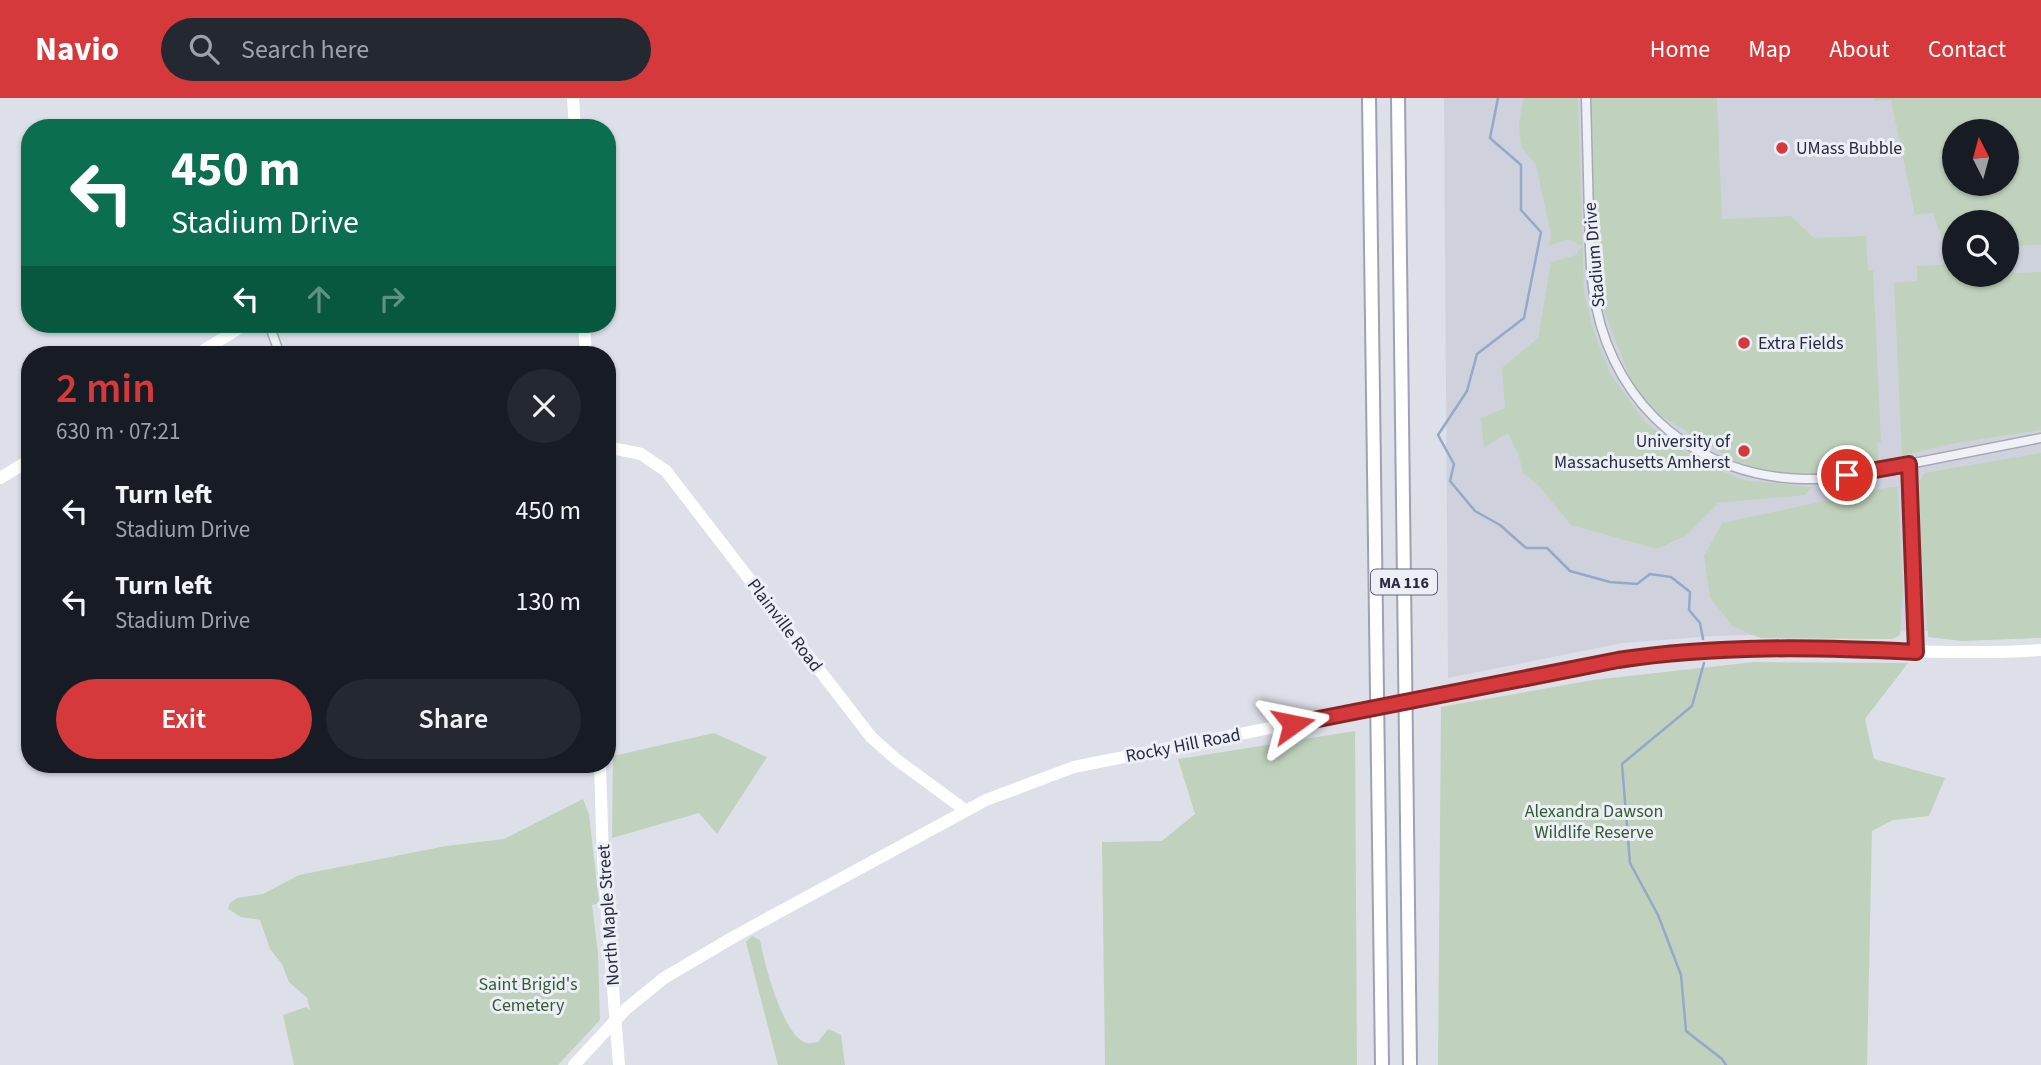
<!DOCTYPE html>
<meta charset="utf-8">
<style>
body{margin:0;font-family:"Source Sans 3",sans-serif;background:#242831;color:#f1f3f6;height:100vh;display:flex;flex-direction:column;font-size:26px;white-space:nowrap}
*{box-sizing:border-box;margin:0}
p{font-size:23px;color:#9ea1a6}
.icon{flex:none;width:38px;height:38px;fill:none;stroke:currentColor;stroke-width:2;stroke-linecap:round;stroke-linejoin:round}
.map{position:relative;flex:1;overflow:hidden}
.panel{position:absolute;left:21px;top:248px;width:595px;height:427px;display:flex;flex-direction:column;background:#171b24;border-radius:28px;box-shadow:0 2px 5px #0004}
.panel>*{flex:none}
.hud{position:absolute;left:21px;top:21px;width:595px;height:214px;border-radius:28px;box-shadow:0 2px 5px #0004;background:#0b6e4f;color:#fff;overflow:hidden}
.needle{width:46px;rotate:354deg}
.buttons{position:absolute;left:1942px;top:21px;display:grid;gap:14px}
.buttons a{display:grid;place-items:center;width:77px;height:77px;border-radius:50%;background:#171b24;box-shadow:0 2px 5px #0004;font-size:35px}
.pin{position:absolute;display:grid;place-items:center;width:60px;height:60px;color:#fff;margin:-30px;border:4px solid #fff;border-radius:50%;box-shadow:0 2px 7px #0007}
.me{position:absolute;width:77px;margin:-38px;rotate:78deg;stroke-linejoin:round;filter:drop-shadow(0 0 5px #0008)}
.turn{display:flex;align-items:center;gap:24px;height:147px;padding:0 35px;font-size:32px}
.turn .icon{width:91px;height:91px;stroke-width:2.5}
.turn b{display:block;font-size:49px;line-height:60px}
.lanes{display:flex;align-items:center;height:66px;padding:0 35px;background:#0003;justify-content:center;gap:35px;direction:ltr}
.lanes .off{opacity:.35}
.round{display:grid;place-items:center;flex:none;width:74px;height:74px;border-radius:37px;background:#242831}
.headline{display:flex;align-items:center;justify-content:space-between;height:119px;padding:0 35px}
h1{font-size:42px;font-weight:600;line-height:52px;color:#d5393b}
.primary-button{display:flex;gap:14px;margin-top:auto;padding:14px 35px}
.primary-button a{flex:1;height:80px;border-radius:42px;background:#d5393b;color:#fff;font-size:28px;font-weight:600;line-height:80px;text-align:center}
.primary-button a+a{background:#242831;color:#f1f3f6}
ul{padding:0;list-style:none}
li{display:flex;align-items:center;gap:21px;height:91px;padding:0 35px}
li div{flex:1}
li b{display:block;font-size:26px}
li em{font-style:normal}
header{display:flex;align-items:center;gap:42px;box-sizing:border-box;height:98px;padding:0 35px;background:#d5393b;color:#fff}
header strong{font-size:33px}
nav{display:flex;gap:38px;margin-inline-start:auto;font-size:24px}
.search{width:490px;height:63px;background:#242831;display:flex;align-items:center;gap:18px;box-sizing:border-box;padding:0 24px;border-radius:38px;color:#9ea1a6;font-size:26px}
.map>svg:first-child{display:block}
.built{fill:#cfd2dd;fill-rule:evenodd}
.green{fill:#c0d2bd;fill-rule:evenodd}
.lines{fill:none;stroke-linecap:round;stroke-linejoin:round}
.stream{stroke:#95a8ca;stroke-width:2.5}
.street-casing{stroke:#a6aab5;stroke-width:11}
.primary-casing{stroke:#9ca2b4;stroke-width:16}
.street{stroke:#f0f1f6;stroke-width:8}
.secondary{stroke:#fff;stroke-width:12}
.primary{stroke:#fff;stroke-width:12}
.secondary-bridge{stroke:#fff;stroke-width:12}
.route-casing{stroke:#8a2526;stroke-width:18}
.route{stroke:#d5393b;stroke-width:12}
.poi-dot{fill:#d5393b;stroke:#eceff5;stroke-width:2.5}
.labels{text-anchor:middle;stroke-width:6;stroke-linejoin:round;paint-order:stroke}
.shield{fill:#eceff5;stroke:#616676;stroke-width:2}
.shield-label{font-size:16px;font-weight:bold;fill:#262b3f}
.poi-label{font-size:18px;fill:#262b3f;stroke:#eceff5;text-anchor:start}
.street-label{font-size:18px;fill:#262b3f;stroke:#eceff5}
.park-label{font-size:18px;fill:#345b32;stroke:#eceff5}
</style>
<header>
<strong>Navio</strong>
<div class="search"><svg class="icon" aria-label="search" viewBox="0 0 24 24"><circle cx="10" cy="10" r="6"/><path d="M15 15l6 6"/></svg>Search here</div>
<nav><a>Home</a><a>Map</a><a>About</a><a>Contact</a></nav>
</header>
<div class="map">
<svg width="2041" height="967" viewBox="0 0 2041 967">
<rect width="100%" height="100%" fill="#dde0e8"/>
<!-- built -->
<path class="built" d="M 1444,0 L 2041,0 L 2041,530 L 1713,538 L 1623,545 L 1448,580 ZM 1955,33 L 2007,33 L 2007,86 L 1955,86 ZM 1955,124 L 2007,124 L 2007,177 L 1955,177 Z"/>
<!-- green -->
<g class="green">
<polygon points="1523,0 1578,0 1584,193 1593,231 1611,277 1646,325 1697,362 1743,382 1812,389 1805,397 1718,405 1687,437 1657,451 1571,427 1539,388 1523,375 1519,358 1508,335 1484,349 1481,320 1505,310 1502,270 1538,240 1551,164 1576,157 1580,150 1583,149 1568,141 1549,148 1551,137 1536,67 1521,49 1519,27"/>
<polygon points="1586,0 1717,0 1722,121 1791,118 1814,140 1866,138 1868,172 1873,172 1881,344 1877,345 1879,372 1758,377 1640,305 1593,185"/>
<path d="M 1874,0 L 2041,0 L 2041,147 L 2007,148 L 2007,124 L 1955,124 L 1955,151 L 1946,151 L 1933,115 L 1915,117 L 1891,2 L 1874,3 ZM 1955,33 L 2007,33 L 2007,86 L 1955,86 Z"/>
<polygon points="1955,166 1955,177 2007,177 2007,173 2016,175 2041,174 2041,332 1950,346 1902,358 1894,185 1917,183 1917,168"/>
<polygon points="2041,355 2041,540 1962,543 1928,539 1921,445 1919,384 1924,375"/>
<polygon points="1890,389 1898,389 1903,493 1900,537 1893,541 1760,540 1732,528 1710,499 1704,458 1722,425"/>
<polygon points="1754,564 1908,565 1865,621 1874,661 1945,680 1929,718 1893,722 1872,733 1867,967 1438,967 1441,609 1593,582"/>
<polygon points="1355,633 1357,967 1105,967 1102,744 1162,743 1195,716 1178,661"/>
<polygon points="714,635 767,659 717,736 699,715 612,740 613,658"/>
<polygon points="583,701 589,716 599,805 592,807 598,856 600,922 558,967 294,967 283,917 306,909 310,912 307,900 289,884 282,866 270,851 260,822 241,819 228,811 230,805 237,800 263,796 299,777 446,748 504,741"/>
<path d="M 752,838 L 760,842 C 764,864 783,940 807,945 C 811,946 815,944 818,944 L 828,931 L 841,937 L 845,967 L 778,967 L 746,844 Z"/>
</g>
<g class="lines">
<!-- stream -->
<g class="stream">
<polyline points="1498,0 1490,40 1521,67 1521,112 1541,134 1524,220 1477,256 1467,293 1438,337 1454,366 1450,383 1475,413 1500,427 1526,450 1547,450 1570,473 1610,484 1637,486 1650,476 1671,479 1690,494 1689,512 1700,525 1703,541"/>
<polyline points="1704,565 1692,608 1622,666 1630,765 1658,817 1681,877 1686,933 1722,961 1726,967"/>
</g>
<defs>
<g id="street">
<path d="M 1586,0 C 1587,39 1588,78 1589,117 C 1590,147 1590,179 1596,208 C 1617,311 1699,379 1804,381 C 1839,382 1875,373 1909,366"/>
<polyline points="269,226 280,257"/>
<polyline points="1916,554 1909,366 2041,340"/>
</g>
<g id="primary">
<polyline points="1369,0 1382,967"/>
<polyline points="1398,0 1410,967"/>
</g>
</defs>
<!-- street casing -->
<use href="#street" class="street-casing"/>
<!-- primary casing -->
<use href="#primary" class="primary-casing"/>
<!-- street -->
<use href="#street" class="street"/>
<!-- secondary -->
<g class="secondary">
<polyline points="573,0 575,30"/>
<polyline points="584,226 586,257"/>
<polyline points="196,257 246,226"/>
<polyline points="607,349 641,356 666,373 871,639 897,662 965,712"/>
<polyline points="0,380 30,362"/>
<path d="M 1415,601 C 1520,580 1626,556 1734,551 C 1836,546 1938,559 2041,552"/>
<polyline points="600,667 603,762 619,967"/>
<polyline points="574,967 626,911 664,880 737,837 986,702 1074,669 1360,612"/>
</g>
<!-- primary -->
<use href="#primary" class="primary"/>
<!-- secondary-bridge -->
<polyline class="secondary-bridge" points="1360,612 1415,601"/>
</g>
<g class="lines">
<defs>
<path id="route" d="M 1293,626 L 1618,562 C 1717,547 1816,549 1916,554 L 1909,366 L 1847,377"/>
</defs>
<!-- route casing -->
<use href="#route" class="route-casing"/>
<!-- route -->
<use href="#route" class="route"/>
</g>
<!-- markers -->
<g class="poi-dot">
<circle cx="1782" cy="50" r="7"/>
<circle cx="1744" cy="245" r="7"/>
<circle cx="1744" cy="353" r="7"/>
</g>
<g class="labels">
<!-- shield labels -->
<rect class="shield" x="1371" y="471.5" width="66" height="25" rx="5"/>
<g class="shield-label">
<text x="1404" y="490">MA 116</text>
</g>
<!-- poi labels -->
<g class="poi-label">
<text x="1796" y="56">UMass Bubble</text>
<text x="1758" y="251">Extra Fields</text>
<text x="1730" y="349" text-anchor="end">University of<tspan x="1730" dy="21">Massachusetts Amherst</tspan></text>
</g>
<!-- street labels -->
<g class="street-label">
<text transform="translate(1594 157) rotate(-95)" y="6">Stadium Drive</text>
<text transform="translate(785 527) rotate(53)" y="6">Plainville Road</text>
<text transform="translate(1183 647) rotate(-11)" y="6">Rocky Hill Road</text>
<text transform="translate(608 817) rotate(-94)" y="6">North Maple Street</text>
</g>
<!-- park labels -->
<g class="park-label">
<text x="1594" y="719">Alexandra Dawson<tspan x="1594" dy="21">Wildlife Reserve</tspan></text>
<text x="528" y="892">Saint Brigid's<tspan x="528" dy="21">Cemetery</tspan></text>
</g>
</g>
</svg>
<div class="buttons">
<a><svg class="needle" viewBox="-14 -14 28 28"><path d="M0-13l5 13h-10z" fill="#e53935"/><path d="M0 13l5-13h-10z" fill="#9ea1a6"/></svg></a>
<a><svg class="icon" aria-label="search" viewBox="0 0 24 24"><circle cx="10" cy="10" r="6"/><path d="M15 15l6 6"/></svg></a>
</div>
<div class="pin" style="left:1847px;top:377px;background:#d93025"><svg class="icon" aria-label="arrive" viewBox="0 0 24 24"><path d="M6 21V4h12l-3 4 3 4H6"/></svg></div>
<svg class="me" style="left:1293px;top:626px" viewBox="-20 -20 40 40"><path d="M0-17L14 15 0 8-14 15z" fill="#d5393b" stroke="#fff" stroke-width="4"/></svg>
<div class="hud">
<div class="turn"><svg class="icon" aria-label="left" viewBox="0 0 24 24"><path d="M17 20v-9H6M10 6l-5 5 5 5"/></svg><div><b>450 m</b>Stadium Drive</div></div>
<div class="lanes"><svg class="icon" aria-label="left" viewBox="0 0 24 24"><path d="M17 20v-9H6M10 6l-5 5 5 5"/></svg><svg class="icon off" aria-label="ahead" viewBox="0 0 24 24"><path d="M12 20V5M6 11l6-6 6 6"/></svg><svg class="icon off" aria-label="right" viewBox="0 0 24 24"><path d="M7 20v-9h11M14 6l5 5-5 5"/></svg></div>
</div>
<section class="panel">
<div class="headline"><div><h1>2 min</h1><p>630 m · 07:21</p></div><a class="round"><svg class="icon" aria-label="close" viewBox="0 0 24 24"><path d="M6 6l12 12M18 6L6 18"/></svg></a></div>
<ul>
<li><svg class="icon" aria-label="left" viewBox="0 0 24 24"><path d="M17 20v-9H6M10 6l-5 5 5 5"/></svg><div><b>Turn left</b><p>Stadium Drive</p></div><em>450 m</em></li>
<li><svg class="icon" aria-label="left" viewBox="0 0 24 24"><path d="M17 20v-9H6M10 6l-5 5 5 5"/></svg><div><b>Turn left</b><p>Stadium Drive</p></div><em>130 m</em></li>
</ul>
<div class="primary-button"><a>Exit</a><a>Share</a></div>
</section>
</div>
